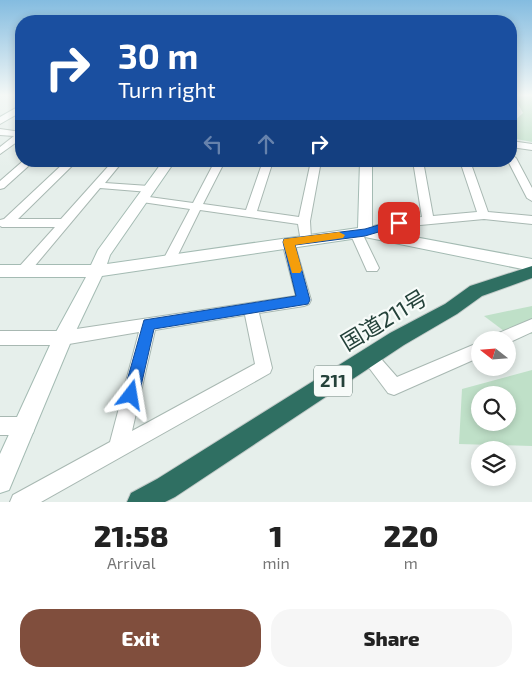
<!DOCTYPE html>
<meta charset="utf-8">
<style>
body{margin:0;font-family:"Exo 2","Noto Sans JP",sans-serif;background:#f6f6f6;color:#222;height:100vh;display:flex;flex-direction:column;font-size:19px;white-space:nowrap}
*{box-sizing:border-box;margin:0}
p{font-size:16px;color:#767676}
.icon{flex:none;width:28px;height:28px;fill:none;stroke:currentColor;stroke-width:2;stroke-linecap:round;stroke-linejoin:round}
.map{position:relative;height:502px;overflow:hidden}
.side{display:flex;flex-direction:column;background:#fff;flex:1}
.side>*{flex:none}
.banner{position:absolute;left:15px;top:15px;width:502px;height:152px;border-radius:20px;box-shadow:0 2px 8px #0003;background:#1a4fa0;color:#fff;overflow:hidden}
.needle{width:32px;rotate:287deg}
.tools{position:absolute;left:471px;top:331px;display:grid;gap:10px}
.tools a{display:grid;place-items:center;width:45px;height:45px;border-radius:50%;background:#fff;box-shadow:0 2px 8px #0003;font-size:25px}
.pin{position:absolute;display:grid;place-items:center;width:42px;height:42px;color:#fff;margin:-21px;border-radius:10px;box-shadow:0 2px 8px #0006}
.me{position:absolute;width:55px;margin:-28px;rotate:14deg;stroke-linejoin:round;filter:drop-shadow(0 0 4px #0008)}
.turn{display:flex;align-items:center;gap:18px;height:105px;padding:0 20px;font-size:22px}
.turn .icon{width:65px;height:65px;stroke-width:2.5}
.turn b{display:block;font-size:35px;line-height:42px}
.lanes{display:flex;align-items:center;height:48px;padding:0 20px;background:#0003;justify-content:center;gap:25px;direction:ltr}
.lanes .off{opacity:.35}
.eta{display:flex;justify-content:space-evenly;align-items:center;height:85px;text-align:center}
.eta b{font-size:30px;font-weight:800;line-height:35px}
.primary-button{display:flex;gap:10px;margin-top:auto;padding:10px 20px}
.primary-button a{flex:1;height:58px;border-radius:20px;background:#804e3d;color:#fff;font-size:20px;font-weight:800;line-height:58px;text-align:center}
.primary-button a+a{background:#f6f6f6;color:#222}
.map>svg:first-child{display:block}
.green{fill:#bfe0c8;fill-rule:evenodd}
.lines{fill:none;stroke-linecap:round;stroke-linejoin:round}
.street-casing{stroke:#a8b8b2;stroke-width:2}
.secondary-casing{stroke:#a4bbb3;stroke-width:2}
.highway-casing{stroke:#c2cac8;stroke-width:2}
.street{fill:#fff;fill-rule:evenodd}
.secondary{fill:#fff;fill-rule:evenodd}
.highway{fill:#2f6f62;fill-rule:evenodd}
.route{fill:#1a73e8;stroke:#114b97}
.slow{fill:#f59e0b}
.labels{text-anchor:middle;stroke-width:4.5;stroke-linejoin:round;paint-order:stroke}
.shield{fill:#f7fbf9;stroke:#637a73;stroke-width:1}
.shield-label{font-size:18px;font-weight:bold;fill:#24423a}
.near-street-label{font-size:22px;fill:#24423a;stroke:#f7fbf9}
</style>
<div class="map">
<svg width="532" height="502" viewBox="0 0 532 502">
<rect width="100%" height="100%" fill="#e6efeb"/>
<!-- green -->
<g class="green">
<polygon points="511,96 532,96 532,142 511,138 511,124 523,113 517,102 511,100"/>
<polygon points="532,306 532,334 504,331 484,316"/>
<path d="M 532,370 L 532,446 L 459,444 L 462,389 ZM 480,395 L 508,395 L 508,422 L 480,422 Z"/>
</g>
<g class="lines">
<defs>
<g id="street">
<polygon points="0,129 21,132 21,139 0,154 0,147 14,136 0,135"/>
<polygon points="511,141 532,144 532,150 511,147"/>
<polygon points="511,155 516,158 532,188 532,201 527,198 508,161 511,161"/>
<polygon points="23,161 34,161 4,188 0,189 0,181"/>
<polygon points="66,161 77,161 18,219 61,219 113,161 123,161 105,183 149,186 154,189 149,192 100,188 28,274 18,274 16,271 18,268 55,227 2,227 0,226 0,220 4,219"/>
<polygon points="215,161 225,161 203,204 246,210 263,161 273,161 257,211 299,217 311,161 321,161 310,221 311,239 309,242 301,242 298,224 200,210 174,263 164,263 163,260 190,209 142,202 137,199 142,196 193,203"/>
<polygon points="413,161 423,161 433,216 477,212 460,161 470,161 488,212 532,216 532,224 484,219 399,227 363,235 379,268 377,271 367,271 350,233 352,230 360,230 399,219 422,217"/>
<path d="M 288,238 L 294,242 L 311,300 L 309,304 L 304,306 L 259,313 L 272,368 L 270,373 L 41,502 L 10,502 L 13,495 L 110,442 L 139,332 L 63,345 L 0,345 L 0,331 L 63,331 L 296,296 L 282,242 ZM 245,315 L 255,364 L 132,431 L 155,330 Z"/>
<polygon points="532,319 532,332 508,343 508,340 491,340 494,335"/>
<polygon points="480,342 480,357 394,395 388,393 361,357 363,352 369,350 375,352 397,377"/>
<polygon points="0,417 26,417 33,419 35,426 33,433 26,435 0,435"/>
</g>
<g id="secondary">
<polygon points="21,105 21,112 0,124 0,117"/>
<polygon points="163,161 175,161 110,255 107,264 358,228 360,161 372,161 372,229 532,259 532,271 365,237 102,276 72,339 9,490 0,493 0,454 56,332 86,277 0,277 0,265 91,265 98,250"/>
</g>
<polygon id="highway" points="532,266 532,278 482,296 457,314 404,345 175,497 165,502 127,502 131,493 157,479 390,333 445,304 470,286"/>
</defs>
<!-- street casing -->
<use href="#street" class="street-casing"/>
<!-- secondary casing -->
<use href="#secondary" class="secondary-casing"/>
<!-- highway casing -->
<use href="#highway" class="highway-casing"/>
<!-- street -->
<use href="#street" class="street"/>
<!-- secondary -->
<use href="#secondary" class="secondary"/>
<!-- highway -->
<use href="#highway" class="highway"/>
</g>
<!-- sky -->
<linearGradient id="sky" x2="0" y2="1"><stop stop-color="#84bce0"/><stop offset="0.57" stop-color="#f4f8f6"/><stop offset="1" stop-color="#f4f8f6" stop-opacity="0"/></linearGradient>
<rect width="532" height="167" fill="url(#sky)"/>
<!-- route -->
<polygon class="route" points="399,219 402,220 404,223 402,225 365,236 295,245 310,300 308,304 154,329 139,395 137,400 131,403 126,400 123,395 144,320 296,296 283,242 284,239 365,229"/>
<!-- slow -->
<polygon class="slow" points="339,232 345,235 343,238 295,245 302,270 300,273 292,273 283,242 284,239"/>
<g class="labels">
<!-- shield labels -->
<rect class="shield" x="314" y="365.5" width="38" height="31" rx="4"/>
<g class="shield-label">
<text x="333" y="387">211</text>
</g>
<!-- near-street labels -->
<g class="near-street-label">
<text transform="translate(384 320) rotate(-31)" y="8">国道211号</text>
</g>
</g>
</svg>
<div class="tools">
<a><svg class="needle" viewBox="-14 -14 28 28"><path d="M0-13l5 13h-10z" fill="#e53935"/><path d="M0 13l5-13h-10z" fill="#767676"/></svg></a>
<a><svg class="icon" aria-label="search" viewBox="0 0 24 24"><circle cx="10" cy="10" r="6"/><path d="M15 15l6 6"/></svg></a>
<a><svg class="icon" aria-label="layers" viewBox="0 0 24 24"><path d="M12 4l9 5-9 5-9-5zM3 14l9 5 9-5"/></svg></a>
</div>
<div class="pin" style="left:399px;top:223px;background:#d93025"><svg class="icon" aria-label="arrive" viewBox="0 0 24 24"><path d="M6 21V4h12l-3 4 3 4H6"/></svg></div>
<svg class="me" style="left:131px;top:395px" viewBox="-20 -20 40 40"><path d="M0-17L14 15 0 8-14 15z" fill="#1a73e8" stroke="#fff" stroke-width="4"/></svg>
<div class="banner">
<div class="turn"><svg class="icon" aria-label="right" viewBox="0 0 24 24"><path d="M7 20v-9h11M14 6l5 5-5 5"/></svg><div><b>30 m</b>Turn right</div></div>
<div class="lanes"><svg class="icon off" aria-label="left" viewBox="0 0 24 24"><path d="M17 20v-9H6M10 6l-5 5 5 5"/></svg><svg class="icon off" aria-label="ahead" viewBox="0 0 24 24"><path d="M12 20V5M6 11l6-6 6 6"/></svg><svg class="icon" aria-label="right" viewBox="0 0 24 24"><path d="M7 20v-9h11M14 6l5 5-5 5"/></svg></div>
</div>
</div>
<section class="side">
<div class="eta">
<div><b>21:58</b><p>Arrival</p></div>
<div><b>1</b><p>min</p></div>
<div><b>220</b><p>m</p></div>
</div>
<div class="primary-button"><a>Exit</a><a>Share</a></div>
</section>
